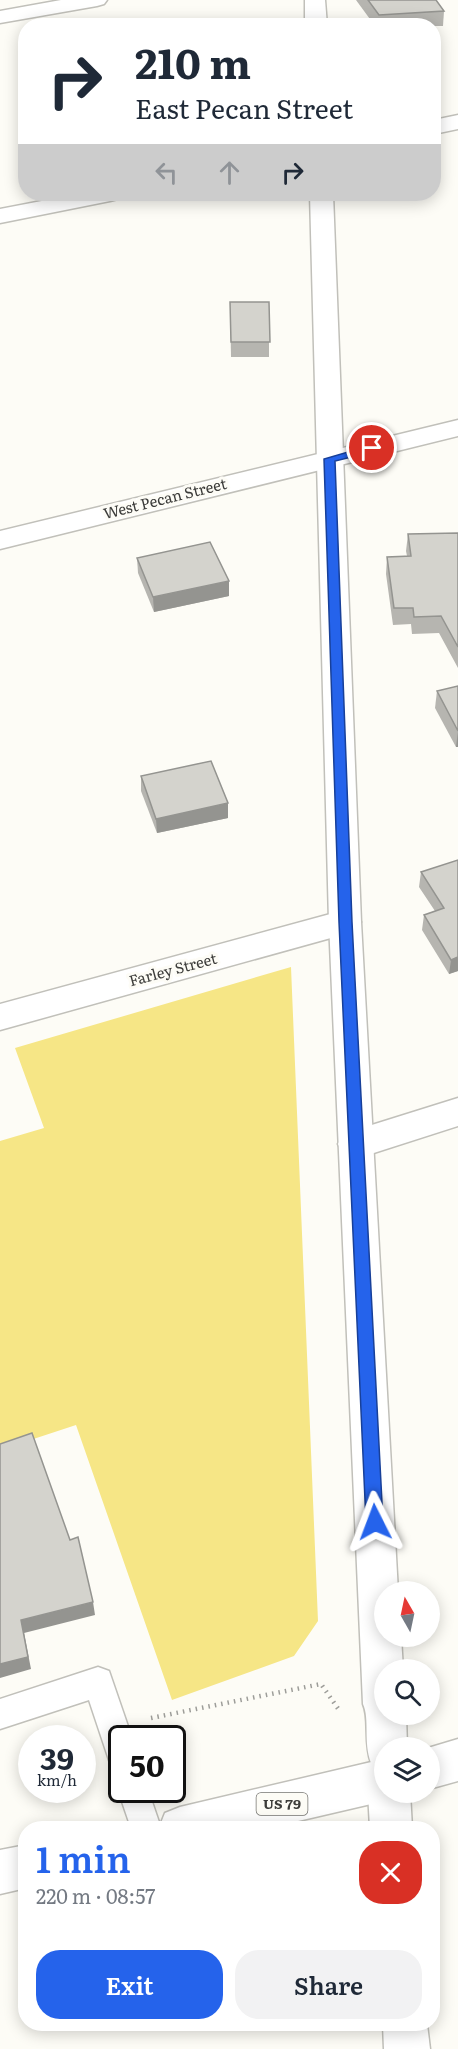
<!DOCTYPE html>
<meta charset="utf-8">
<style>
body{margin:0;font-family:Literata,serif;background:#f2f2f3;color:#1f2937;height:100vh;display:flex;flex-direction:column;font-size:22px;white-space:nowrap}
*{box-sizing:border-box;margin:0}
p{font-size:20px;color:#747a83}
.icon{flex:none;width:33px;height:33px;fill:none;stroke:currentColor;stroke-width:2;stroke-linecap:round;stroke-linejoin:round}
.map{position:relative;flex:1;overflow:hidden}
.sheet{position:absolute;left:18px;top:1821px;width:422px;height:210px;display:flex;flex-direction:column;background:#fff;border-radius:24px;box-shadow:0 3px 15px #0003}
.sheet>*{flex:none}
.banner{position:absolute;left:18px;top:18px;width:423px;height:183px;border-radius:24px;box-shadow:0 3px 15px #0003;background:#fff;color:#1f2937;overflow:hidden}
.needle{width:39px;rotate:351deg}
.controls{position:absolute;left:374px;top:1581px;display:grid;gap:12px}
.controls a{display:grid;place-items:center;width:66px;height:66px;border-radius:50%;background:#fff;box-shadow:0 3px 15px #0003;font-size:30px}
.speed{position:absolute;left:18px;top:1725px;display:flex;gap:12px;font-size:30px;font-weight:700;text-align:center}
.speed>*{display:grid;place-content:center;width:78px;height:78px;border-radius:50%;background:#fff;box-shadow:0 3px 15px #0003;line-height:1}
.speed small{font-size:15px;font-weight:400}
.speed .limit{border:3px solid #111;border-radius:9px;background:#fff;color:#111}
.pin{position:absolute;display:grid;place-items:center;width:51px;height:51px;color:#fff;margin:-26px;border:3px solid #fff;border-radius:50%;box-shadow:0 2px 6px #0007}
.me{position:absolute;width:66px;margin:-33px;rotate:357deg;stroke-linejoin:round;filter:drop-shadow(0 0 4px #0008)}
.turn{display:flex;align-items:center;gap:21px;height:126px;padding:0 18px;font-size:27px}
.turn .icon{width:78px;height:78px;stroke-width:2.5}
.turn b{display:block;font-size:42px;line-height:51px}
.lanes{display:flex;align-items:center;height:57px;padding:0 18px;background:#0003;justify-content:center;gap:30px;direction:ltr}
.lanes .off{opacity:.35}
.round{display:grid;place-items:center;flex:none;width:63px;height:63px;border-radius:24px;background:#f2f2f3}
.head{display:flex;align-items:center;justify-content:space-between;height:102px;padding:0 18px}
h1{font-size:36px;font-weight:600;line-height:45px;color:#2563eb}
.button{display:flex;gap:12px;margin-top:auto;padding:12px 18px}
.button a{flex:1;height:69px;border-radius:24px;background:#2563eb;color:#fff;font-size:24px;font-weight:600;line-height:69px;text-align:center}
.button a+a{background:#f2f2f3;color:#1f2937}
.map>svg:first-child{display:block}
.green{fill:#f6e686}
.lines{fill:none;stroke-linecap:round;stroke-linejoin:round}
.lane-casing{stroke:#c1c0ba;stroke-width:3}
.street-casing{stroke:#c1c0ba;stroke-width:3}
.secondary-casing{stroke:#c1c0ba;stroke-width:3}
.highway-casing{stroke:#c1c0ba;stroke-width:3}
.path{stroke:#9d9d99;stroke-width:4.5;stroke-dasharray:1.5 5;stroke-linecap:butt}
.lane{fill:#fff;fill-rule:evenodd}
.street{fill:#fff;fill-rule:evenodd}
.secondary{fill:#fff;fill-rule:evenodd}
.highway{fill:#fff;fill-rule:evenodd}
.wall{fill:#b6b5b0}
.shaded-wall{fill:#949490}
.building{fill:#d4d3cd;stroke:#949490;stroke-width:1.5}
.route{fill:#2563eb;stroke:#184099;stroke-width:1.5}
.labels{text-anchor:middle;stroke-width:6;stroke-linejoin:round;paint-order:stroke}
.shield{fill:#fdfcf6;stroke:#767672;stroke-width:1.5}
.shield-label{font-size:14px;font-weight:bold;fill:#3c3c3a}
.street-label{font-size:15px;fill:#3c3c3a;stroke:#fdfcf6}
</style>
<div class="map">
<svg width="458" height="2049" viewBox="0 0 458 2049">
<rect width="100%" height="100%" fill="#fdfcf6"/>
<!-- green -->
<polygon class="green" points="291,967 318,1621 294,1656 172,1700 76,1425 0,1450 0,1141 44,1128 15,1048"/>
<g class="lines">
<defs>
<g id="lane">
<polygon points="98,1667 109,1671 132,1738 122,1738 122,1770 111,1766 89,1700 0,1729 0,1699"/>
<polygon points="122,1781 122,1790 148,1790 161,1828 131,1828 118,1790"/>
</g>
<g id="street">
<polygon points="61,0 107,0 104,4 97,6 0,23 0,11"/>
<polygon points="458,115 458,129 434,134 434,120"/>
<polygon points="78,194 122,194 118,199 110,201 0,223 0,209"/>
<polygon points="458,420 458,436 0,549 0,531"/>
<polygon points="345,910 356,913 361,922 356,931 0,1030 0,1004"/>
<polygon points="458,1098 458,1126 355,1159 343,1154 338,1144 343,1134"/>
<polygon points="384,1773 384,1792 410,1792 412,1828 370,1828 368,1792 374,1777"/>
<polygon points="383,2024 427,2024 430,2049 384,2049"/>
</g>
<g id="secondary">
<polygon points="305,0 325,0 327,26 305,26"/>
<path d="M 310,194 L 333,194 L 361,922 L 398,1592 L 384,1592 L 384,1636 L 401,1636 L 403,1670 L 384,1670 L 384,1714 L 406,1714 L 407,1748 L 384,1748 L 384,1768 L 371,1763 C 363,1742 370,1719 363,1704 L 329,922 Z"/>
</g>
<g id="highway">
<polygon points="458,1739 458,1781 429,1789 428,1748"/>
<polygon points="384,1759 384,1792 400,1792 384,1801 268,1828 159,1828 165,1813 180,1807"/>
<polygon points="26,1845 26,1888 0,1894 0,1850"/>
</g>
</defs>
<!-- lane casing -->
<use href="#lane" class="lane-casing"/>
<!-- street casing -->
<use href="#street" class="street-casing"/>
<!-- secondary casing -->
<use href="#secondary" class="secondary-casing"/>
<!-- highway casing -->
<use href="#highway" class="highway-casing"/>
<!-- path -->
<polyline class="path" points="151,1718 321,1684 339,1710"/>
<!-- lane -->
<use href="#lane" class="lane"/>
<!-- street -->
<use href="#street" class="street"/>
<!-- secondary -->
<use href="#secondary" class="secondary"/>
<!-- highway -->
<use href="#highway" class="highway"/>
</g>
<!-- wall -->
<g class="wall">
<polygon points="356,0 436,0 444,11 443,26 375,26"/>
<polygon points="230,302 269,302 269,357 231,357"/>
<polygon points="458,533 458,668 439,633 412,634 411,624 393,625 386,574 387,557 407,556 406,551 408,534"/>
<polygon points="137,558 229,596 154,612 138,573"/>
<polygon points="458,686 458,747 456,747 435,708 437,691"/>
<polygon points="141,776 228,818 157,833 141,791"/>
<polygon points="458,860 458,971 449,974 422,930 424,915 435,911 419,887 421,872"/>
</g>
<!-- shaded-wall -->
<g class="shaded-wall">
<polygon points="229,581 229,596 154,612 153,597"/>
<polygon points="458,731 458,747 456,747"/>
<polygon points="228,803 228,818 157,833 156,819"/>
<polygon points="458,957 458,971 449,974 451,960"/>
<polygon points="93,1602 95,1615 24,1633 31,1669 0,1678 0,1664 21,1620"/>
</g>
<!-- building -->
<g class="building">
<polygon points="368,0 436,0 444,11 379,15"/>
<polygon points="230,302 269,302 270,342 231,342"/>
<polygon points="458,533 458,647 441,616 414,617 413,608 394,608 387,557 411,556 408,534"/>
<polygon points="210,542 229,581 153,597 137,558"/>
<polygon points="458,686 458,731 437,691"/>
<polygon points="211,761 228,803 156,819 141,776"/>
<polygon points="458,860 458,957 451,960 424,915 444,908 421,872"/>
<polygon points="32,1433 70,1540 78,1537 93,1602 21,1620 28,1657 0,1664 0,1444"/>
</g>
<!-- route -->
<polygon class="route" points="372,445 376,446 376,451 335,461 352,922 383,1522 380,1527 375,1529 369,1527 366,1522 339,922 324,459"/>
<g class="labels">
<!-- shield labels -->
<rect class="shield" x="256.5" y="1793" width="51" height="22" rx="4.5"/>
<g class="shield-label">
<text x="282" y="1809">US 79</text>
</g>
<!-- street labels -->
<g class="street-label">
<text transform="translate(165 499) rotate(-14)" y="5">West Pecan Street</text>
<text transform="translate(173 970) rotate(-15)" y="5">Farley Street</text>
</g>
</g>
</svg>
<div class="controls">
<a><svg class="needle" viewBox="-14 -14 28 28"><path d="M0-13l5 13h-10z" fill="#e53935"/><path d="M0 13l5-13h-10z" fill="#747a83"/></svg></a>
<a><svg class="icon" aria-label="search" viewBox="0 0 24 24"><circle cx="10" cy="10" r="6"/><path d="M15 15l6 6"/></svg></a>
<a><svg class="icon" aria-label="layers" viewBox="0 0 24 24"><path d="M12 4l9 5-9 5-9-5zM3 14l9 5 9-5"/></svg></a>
</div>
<div class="speed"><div>39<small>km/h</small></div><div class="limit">50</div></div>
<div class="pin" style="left:372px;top:448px;background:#d93025"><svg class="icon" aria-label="arrive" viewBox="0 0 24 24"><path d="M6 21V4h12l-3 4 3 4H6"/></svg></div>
<svg class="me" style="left:375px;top:1522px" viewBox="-20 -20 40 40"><path d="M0-17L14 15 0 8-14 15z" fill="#2563eb" stroke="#fff" stroke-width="4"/></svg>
<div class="banner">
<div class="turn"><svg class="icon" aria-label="right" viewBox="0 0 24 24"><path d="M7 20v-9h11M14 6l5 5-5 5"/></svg><div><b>210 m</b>East Pecan Street</div></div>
<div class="lanes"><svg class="icon off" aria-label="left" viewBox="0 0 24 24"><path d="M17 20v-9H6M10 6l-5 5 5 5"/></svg><svg class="icon off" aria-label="ahead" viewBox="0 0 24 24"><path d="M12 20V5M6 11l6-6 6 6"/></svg><svg class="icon" aria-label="right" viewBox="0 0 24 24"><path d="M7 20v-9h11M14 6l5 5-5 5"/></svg></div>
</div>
<section class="sheet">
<div class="head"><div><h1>1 min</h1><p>220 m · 08:57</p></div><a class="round" style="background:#d93025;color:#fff"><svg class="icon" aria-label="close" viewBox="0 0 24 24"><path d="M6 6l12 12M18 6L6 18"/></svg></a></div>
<div class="button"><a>Exit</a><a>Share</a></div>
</section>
</div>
